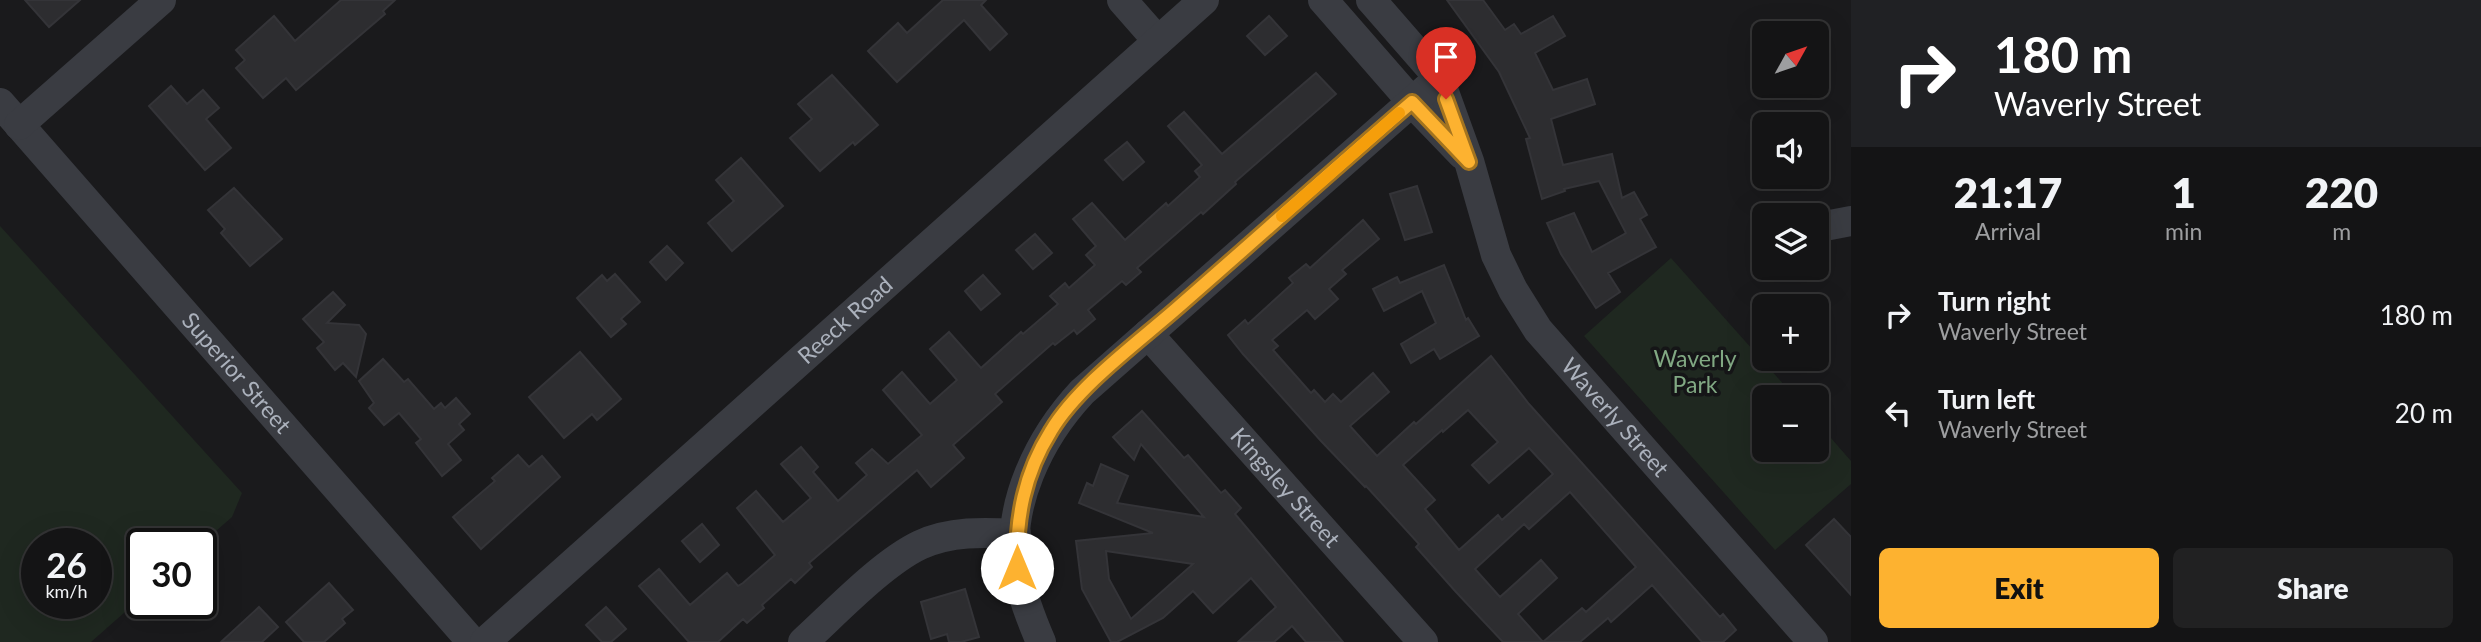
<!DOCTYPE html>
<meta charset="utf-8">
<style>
body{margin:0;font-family:Lato,sans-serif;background:#212122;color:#f1f3f6;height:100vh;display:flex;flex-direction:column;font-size:26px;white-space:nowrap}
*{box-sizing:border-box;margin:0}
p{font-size:23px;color:#9d9ea0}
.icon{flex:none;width:38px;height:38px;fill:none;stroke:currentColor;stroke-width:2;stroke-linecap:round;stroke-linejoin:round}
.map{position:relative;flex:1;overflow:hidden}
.sheet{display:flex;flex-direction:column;background:#141415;width:630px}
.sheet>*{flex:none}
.hud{background:#202124;color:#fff;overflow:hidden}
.needle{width:46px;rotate:50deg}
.buttons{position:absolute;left:1752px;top:21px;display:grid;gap:14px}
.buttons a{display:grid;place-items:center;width:77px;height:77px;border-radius:10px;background:#141415;box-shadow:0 7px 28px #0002,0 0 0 2px #333334;font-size:35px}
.speed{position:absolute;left:21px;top:528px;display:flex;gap:14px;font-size:35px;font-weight:700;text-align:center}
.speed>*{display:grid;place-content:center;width:91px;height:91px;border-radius:50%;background:#141415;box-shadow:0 7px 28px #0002,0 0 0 2px #333334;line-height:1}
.speed small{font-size:18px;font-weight:400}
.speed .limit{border:4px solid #111;border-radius:10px;background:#fff;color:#111}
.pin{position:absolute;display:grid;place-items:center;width:60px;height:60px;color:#fff;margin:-72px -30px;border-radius:50% 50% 50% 0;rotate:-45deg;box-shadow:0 0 7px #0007}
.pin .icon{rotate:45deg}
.me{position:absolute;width:77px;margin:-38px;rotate:0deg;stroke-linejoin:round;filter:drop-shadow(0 0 5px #0008)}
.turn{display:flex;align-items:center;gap:24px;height:147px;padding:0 28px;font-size:32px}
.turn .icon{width:91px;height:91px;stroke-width:2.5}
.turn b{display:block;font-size:49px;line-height:60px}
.eta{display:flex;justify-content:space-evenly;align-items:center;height:119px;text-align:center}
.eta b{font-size:42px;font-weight:800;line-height:49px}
.cta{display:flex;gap:14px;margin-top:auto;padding:14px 28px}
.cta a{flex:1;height:80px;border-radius:10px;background:#fdb230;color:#111;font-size:28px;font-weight:800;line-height:80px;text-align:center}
.cta a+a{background:#212122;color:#f1f3f6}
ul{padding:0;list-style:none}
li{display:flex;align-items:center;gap:21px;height:98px;padding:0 28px}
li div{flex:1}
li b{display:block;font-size:26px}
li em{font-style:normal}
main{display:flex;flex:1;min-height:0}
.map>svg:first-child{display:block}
.green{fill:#1f2820;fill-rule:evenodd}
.building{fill:#2d2d30;stroke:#343438;stroke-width:2;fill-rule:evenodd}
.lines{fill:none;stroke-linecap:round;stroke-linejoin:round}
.minor{stroke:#3a3c42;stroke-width:30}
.route-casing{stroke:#a4741f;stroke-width:18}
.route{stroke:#fdb230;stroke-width:12}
.slow{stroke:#f59e0b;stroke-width:12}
.labels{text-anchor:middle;stroke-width:7;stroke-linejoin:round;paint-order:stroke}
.street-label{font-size:23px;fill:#abb1bc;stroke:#151517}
.park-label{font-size:23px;fill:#81a883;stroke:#151517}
</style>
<main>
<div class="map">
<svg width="1851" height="642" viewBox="0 0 1851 642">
<rect width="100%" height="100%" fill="#1a1a1c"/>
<!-- green -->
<g class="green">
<path d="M 0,226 L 242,493 L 232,517 L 201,544 L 142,544 L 142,597 L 91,642 L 0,642 ZM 37,544 L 96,544 L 96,604 L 37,604 Z"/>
<polygon points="1671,258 1795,397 1764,397 1764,450 1816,450 1817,422 1851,461 1851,484 1775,550 1584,336"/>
</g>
<!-- building -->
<g class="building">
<polygon points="25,0 80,0 49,27"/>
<polygon points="341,0 395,0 383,11 385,14 296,90 286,78 263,98 236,68 245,60 236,50 274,16 295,41"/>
<polygon points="943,0 986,0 981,5 1007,34 990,50 964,20 897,82 868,51 898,23 907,33"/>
<polygon points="1447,0 1483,0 1505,30 1514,24 1521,34 1553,16 1565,36 1535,53 1553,90 1587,79 1595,104 1551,119 1563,165 1612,154 1622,198 1634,192 1647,215 1640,219 1656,247 1608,273 1620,292 1596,308 1561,254 1547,223 1574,213 1592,252 1626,233 1599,181 1564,189 1565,191 1542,199 1526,139 1530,138 1499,72"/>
<polygon points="1269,16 1287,36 1265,55 1247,36"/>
<polygon points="1316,73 1336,94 1235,182 1236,184 1203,214 1201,212 1137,268 1141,272 1126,285 1122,281 1088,310 1095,319 1077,334 1074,330 1055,345 1053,343 995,394 1002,402 953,445 964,458 931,487 917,470 809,563 812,567 795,583 791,579 762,605 764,608 747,623 743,619 718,642 689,642 639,586 659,569 690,605 727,573 738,586 743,583 775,555 737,508 756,491 783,522 811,498 781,464 801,447 818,467 813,472 838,501 867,475 856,463 872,449 888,464 922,435 883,390 902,372 930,404 957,380 930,349 949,332 981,368 1021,332 1023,334 1058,304 1050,296 1065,283 1069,288 1095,265 1086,255 1096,246 1073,219 1092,203 1125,240 1166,203 1168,206 1200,177 1195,171 1202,165 1168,126 1184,112 1222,154"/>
<polygon points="832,75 878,125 855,145 853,142 820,171 790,138 812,119 798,104"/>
<polygon points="171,86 187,104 203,90 219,108 206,119 231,148 205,170 149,106"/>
<polygon points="1127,142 1144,162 1123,180 1105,160"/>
<polygon points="741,158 783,206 732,251 708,223 734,201 716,180"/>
<polygon points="1417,186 1432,232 1405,240 1390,194"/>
<polygon points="234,188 282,239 250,266 221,233 225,229 208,210"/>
<path d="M 1363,220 L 1379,239 L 1342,270 L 1346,274 L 1329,289 L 1338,299 L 1315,319 L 1307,310 L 1272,340 L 1278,346 L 1273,350 L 1311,393 L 1314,390 L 1325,402 L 1333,394 L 1341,402 L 1373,373 L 1389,392 L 1350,426 L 1377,456 L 1414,422 L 1416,424 L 1491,356 L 1529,404 L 1720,617 L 1723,614 L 1736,630 L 1723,642 L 1702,642 L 1652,585 L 1611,622 L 1608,618 L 1580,642 L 1503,642 L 1456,592 L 1416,547 L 1419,544 L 1366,486 L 1365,487 L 1321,441 L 1243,354 L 1228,335 L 1245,320 L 1248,324 L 1293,283 L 1289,278 L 1306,264 L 1310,268 ZM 1468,410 L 1498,442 L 1472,465 L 1489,483 L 1529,448 L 1553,474 L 1502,520 L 1498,515 L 1459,550 L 1425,509 L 1435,500 L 1403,465 L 1442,430 L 1443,432 ZM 1570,492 L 1636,567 L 1586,612 L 1582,608 L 1543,642 L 1518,614 L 1557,578 L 1541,560 L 1500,597 L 1475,569 L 1524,524 L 1529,529 Z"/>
<polygon points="1035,234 1052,253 1033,269 1016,250"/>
<polygon points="667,246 683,263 666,280 650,262"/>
<polygon points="1444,265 1466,320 1468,318 1479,336 1440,359 1434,349 1411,363 1401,344 1436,323 1422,291 1384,311 1373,289 1397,277 1400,283"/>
<polygon points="615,274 640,302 621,319 626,324 611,337 577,298 602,275 607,281"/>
<polygon points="983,275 1000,294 981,310 965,291"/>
<polygon points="333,292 345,305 327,323 359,325 366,334 356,377 343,363 335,370 317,348 324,342 303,319"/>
<polygon points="580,352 621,399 597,420 592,414 564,438 529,397"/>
<polygon points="383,359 404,382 408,379 434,409 441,403 445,408 456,398 470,414 459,424 464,430 448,444 461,460 442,476 416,443 421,439 399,413 384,425 369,408 374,403 359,381"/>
<path d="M 1142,411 L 1184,458 L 1188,455 L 1221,493 L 1225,490 L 1241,508 L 1235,514 L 1343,642 L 1306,642 L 1292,626 L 1274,642 L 1238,642 L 1276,607 L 1251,578 L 1213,613 L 1193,591 L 1163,618 L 1117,642 L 1111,642 L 1082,589 L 1076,541 L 1153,533 L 1079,503 L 1087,483 L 1093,486 L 1101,464 L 1128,476 L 1117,503 L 1204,517 L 1141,444 L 1134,460 L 1113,437 ZM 1106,551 L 1193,564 L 1131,619 L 1109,579 Z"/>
<polygon points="518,455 529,467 542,456 560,477 481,549 453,517 495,481 492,478"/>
<polygon points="1834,519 1851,537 1851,595 1806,545"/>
<polygon points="702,524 719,545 700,562 682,541"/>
<polygon points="329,583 353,610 342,619 345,623 324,642 304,642 286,622"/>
<polygon points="965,589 979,637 961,642 949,642 947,634 931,639 921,602"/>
<polygon points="259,607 278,627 262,642 221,642"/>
<polygon points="606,607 626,629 611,642 602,642 586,625"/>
</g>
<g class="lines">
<!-- minor -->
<g class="minor">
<polyline points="1122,0 1158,41"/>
<polyline points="1323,0 1412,102 1462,154"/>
<path id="s1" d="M 1371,0 L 1439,78 L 1469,161 L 1496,255 L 1513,290 L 1538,330 L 1813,642"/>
<path id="s2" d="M 0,103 L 472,642"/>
<polyline points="19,125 161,0"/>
<polyline points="1830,225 1851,221"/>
<path id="s3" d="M 1148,334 L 1423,642"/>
<path id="s4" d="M 485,642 L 1204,0"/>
<path d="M 803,642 C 835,613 882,563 920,545 C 950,531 984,532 1016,534"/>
<path d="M 1041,642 C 1031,619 1022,595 1017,570 C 1005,506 1040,437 1082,392 L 1439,78"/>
</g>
</g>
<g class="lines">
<defs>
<path id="route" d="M 1017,568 C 1016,518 1024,474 1051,431 C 1077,387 1137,343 1176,309 C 1255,240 1333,170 1412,102 L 1469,162 L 1446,99"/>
</defs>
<!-- route casing -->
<use href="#route" class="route-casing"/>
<!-- route -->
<use href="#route" class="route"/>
<!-- slow -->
<polyline class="slow" points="1282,216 1399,113"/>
</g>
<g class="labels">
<!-- street labels -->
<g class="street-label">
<text dy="8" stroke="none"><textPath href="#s4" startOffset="483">Reeck Road</textPath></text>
<text dy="8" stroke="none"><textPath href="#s2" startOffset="359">Superior Street</textPath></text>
<text dy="8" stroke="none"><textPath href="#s1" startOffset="492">Waverly Street</textPath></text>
<text dy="8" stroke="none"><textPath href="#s3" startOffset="206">Kingsley Street</textPath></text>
</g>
<!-- park labels -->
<g class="park-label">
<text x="1695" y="367">Waverly<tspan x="1695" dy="26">Park</tspan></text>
</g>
</g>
</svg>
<div class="buttons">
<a><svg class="needle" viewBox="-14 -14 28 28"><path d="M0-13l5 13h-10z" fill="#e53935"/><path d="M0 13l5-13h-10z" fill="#9d9ea0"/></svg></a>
<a><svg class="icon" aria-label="sound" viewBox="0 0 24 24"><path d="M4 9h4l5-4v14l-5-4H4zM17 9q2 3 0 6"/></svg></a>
<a><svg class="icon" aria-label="layers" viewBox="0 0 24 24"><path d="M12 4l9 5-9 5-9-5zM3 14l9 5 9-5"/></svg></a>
<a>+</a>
<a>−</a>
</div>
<div class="speed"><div>26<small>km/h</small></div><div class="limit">30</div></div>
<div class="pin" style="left:1446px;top:99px;background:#d93025"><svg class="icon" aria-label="arrive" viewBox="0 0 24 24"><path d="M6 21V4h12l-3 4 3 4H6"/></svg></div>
<svg class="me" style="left:1017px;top:568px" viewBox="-20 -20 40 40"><circle r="19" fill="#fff"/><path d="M0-13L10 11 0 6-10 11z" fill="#fdb230"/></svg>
</div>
<section class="sheet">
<div class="hud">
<div class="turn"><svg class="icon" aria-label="right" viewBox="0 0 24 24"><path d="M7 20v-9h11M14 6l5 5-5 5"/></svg><div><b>180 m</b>Waverly Street</div></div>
</div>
<div class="eta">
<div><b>21:17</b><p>Arrival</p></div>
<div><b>1</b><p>min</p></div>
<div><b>220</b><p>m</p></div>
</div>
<ul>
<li><svg class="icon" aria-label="right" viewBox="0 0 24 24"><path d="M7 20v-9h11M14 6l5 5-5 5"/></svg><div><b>Turn right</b><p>Waverly Street</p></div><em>180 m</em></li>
<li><svg class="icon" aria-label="left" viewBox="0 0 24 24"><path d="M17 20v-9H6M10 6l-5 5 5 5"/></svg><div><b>Turn left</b><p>Waverly Street</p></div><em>20 m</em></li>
</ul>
<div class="cta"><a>Exit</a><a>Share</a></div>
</section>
</main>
